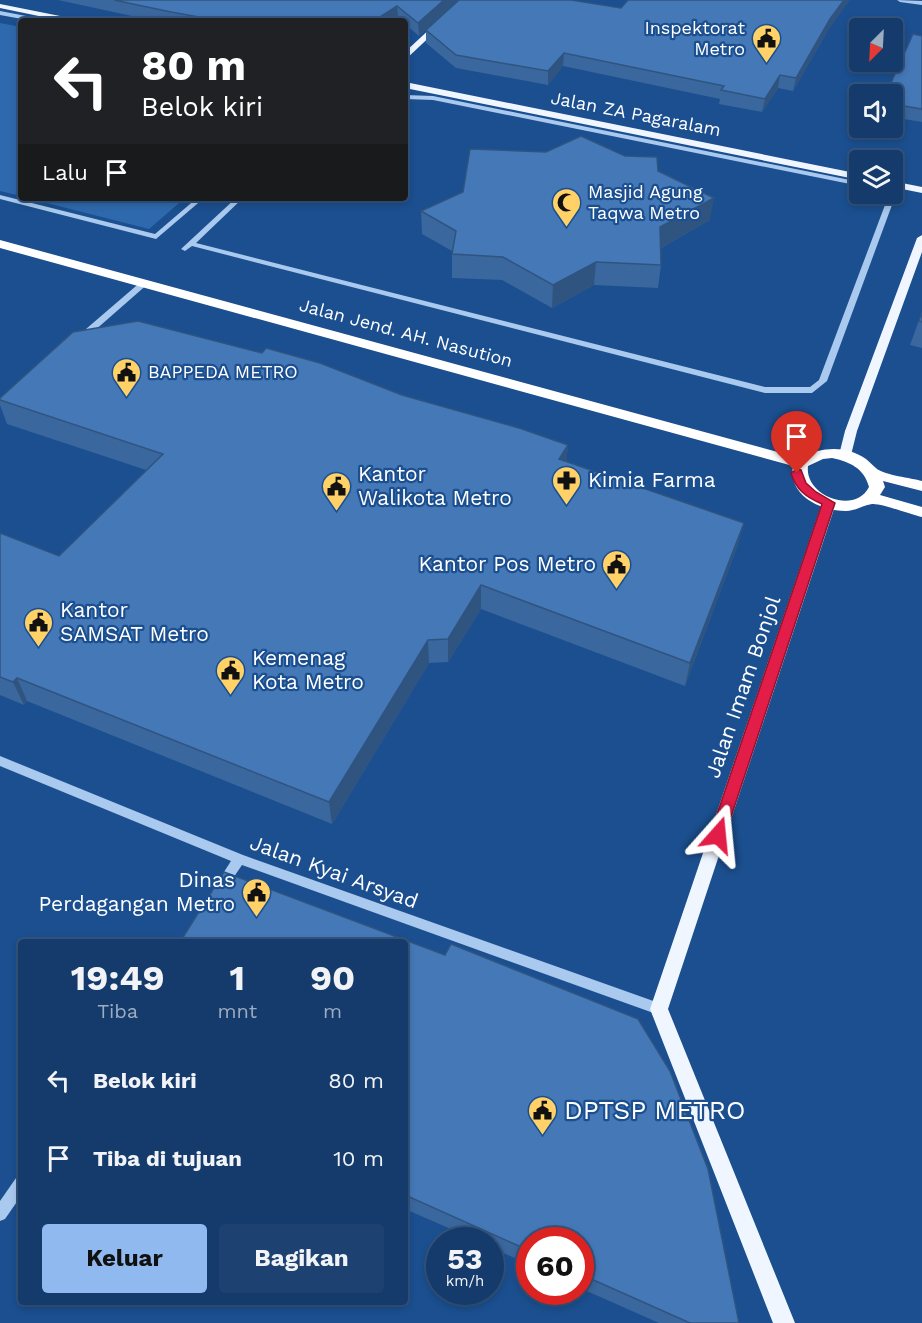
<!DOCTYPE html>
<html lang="id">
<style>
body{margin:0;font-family:"Work Sans",sans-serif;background:#1d4271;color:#f1f3f6;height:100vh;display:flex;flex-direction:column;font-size:22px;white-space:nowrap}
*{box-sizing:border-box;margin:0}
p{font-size:20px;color:#9dadc1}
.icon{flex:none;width:33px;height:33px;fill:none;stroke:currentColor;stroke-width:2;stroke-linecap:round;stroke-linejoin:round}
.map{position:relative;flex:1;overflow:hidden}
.sheet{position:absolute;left:18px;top:939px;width:390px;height:366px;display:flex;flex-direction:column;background:#143b6b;border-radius:6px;box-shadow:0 3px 9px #0003,0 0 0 2px #33557e}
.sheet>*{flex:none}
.hud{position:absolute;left:18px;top:18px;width:390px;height:183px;border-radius:6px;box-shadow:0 3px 9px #0003,0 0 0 2px #33557e;background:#202124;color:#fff;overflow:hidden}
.needle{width:39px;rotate:204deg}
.buttons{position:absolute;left:849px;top:18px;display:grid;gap:12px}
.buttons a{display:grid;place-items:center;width:54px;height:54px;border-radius:6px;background:#143b6b;box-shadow:0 3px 9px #0003,0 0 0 2px #33557e;font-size:30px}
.speed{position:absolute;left:426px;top:1227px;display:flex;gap:12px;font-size:30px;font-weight:700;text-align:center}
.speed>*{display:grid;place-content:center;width:78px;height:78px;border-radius:50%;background:#143b6b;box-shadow:0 3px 9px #0003,0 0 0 2px #33557e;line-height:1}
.speed small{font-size:15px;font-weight:400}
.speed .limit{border:9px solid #d22;background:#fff;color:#111}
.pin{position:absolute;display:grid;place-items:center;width:51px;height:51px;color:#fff;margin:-62px -26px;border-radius:50% 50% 50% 0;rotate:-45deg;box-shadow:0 0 6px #0007}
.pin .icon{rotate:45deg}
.me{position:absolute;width:66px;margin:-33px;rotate:18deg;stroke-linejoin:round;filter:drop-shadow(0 0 4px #0008)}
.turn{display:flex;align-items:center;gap:21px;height:126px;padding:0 24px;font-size:27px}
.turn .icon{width:78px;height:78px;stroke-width:2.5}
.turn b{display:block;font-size:42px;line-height:51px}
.then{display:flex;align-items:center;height:57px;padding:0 24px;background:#0003;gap:12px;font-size:22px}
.eta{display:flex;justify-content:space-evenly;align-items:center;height:102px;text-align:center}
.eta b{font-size:36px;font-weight:700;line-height:42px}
.action{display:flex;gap:12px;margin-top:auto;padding:12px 24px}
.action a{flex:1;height:69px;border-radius:6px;background:#90b9f0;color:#111;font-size:24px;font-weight:700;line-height:69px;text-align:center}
.action a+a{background:#1d4271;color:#f1f3f6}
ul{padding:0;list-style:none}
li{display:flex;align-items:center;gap:18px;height:78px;padding:0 24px}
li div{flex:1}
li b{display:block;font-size:22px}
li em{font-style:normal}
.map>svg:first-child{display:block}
.green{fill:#2e69ad}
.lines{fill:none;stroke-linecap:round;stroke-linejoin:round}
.minor{fill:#a9c9ee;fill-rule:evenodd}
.major{fill:#f0f6ff;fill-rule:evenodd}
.highway{fill:#fff;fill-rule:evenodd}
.wall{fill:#3a679d}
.shaded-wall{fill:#305480}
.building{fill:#4478b7;stroke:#305480;stroke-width:1.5}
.route{fill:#e11d48;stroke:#92132f;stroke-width:1.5}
.labels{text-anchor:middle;stroke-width:4.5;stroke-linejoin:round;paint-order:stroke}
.far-poi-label{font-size:18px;fill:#fff;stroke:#1b4f8f;text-anchor:start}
.far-street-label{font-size:18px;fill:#fff;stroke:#1b4f8f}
.poi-label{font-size:21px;fill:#fff;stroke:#1b4f8f;text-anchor:start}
.street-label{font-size:21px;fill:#fff;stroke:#1b4f8f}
.near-poi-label{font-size:26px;fill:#fff;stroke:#1b4f8f;text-anchor:start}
</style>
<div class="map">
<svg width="922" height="1323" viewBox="0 0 922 1323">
<rect width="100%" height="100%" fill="#1b4f8f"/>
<!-- green -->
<g class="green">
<polygon points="0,23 21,27 21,196 0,191"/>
<polygon points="27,198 185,198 149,229"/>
</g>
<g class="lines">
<!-- minor -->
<g class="minor">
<polygon points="897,0 922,1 922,5 900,2"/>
<polygon points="0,11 42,19 45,21 33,21 0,15"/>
<polygon points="405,95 433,96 860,182 860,186 433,100 405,99"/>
<polygon points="875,194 881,194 892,205 827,381 812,393 765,393 192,246 185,251 181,249 236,198 243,198 196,243 765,387 810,387 819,380 885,205"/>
<polygon points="0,195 155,234 197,198 204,198 156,239 0,199"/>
<polygon points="143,280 150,282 85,339 79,339 79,335"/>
<polygon points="0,756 243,855 659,1003 664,1005 666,1009 664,1013 659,1015 242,865 225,890 221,891 217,890 215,886 231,861 0,766"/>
<polygon points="21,1176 21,1196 5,1219 0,1221 0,1201 16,1178"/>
</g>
<!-- major -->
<g class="major">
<polygon points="461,0 469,0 405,60 405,52"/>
<polygon points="0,4 75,19 79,21 63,21 0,8"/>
<polygon points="405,82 860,174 860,180 405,88"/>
<polygon points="892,181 922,187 922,193 892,187"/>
<polygon points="922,235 922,252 857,431 851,455 845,459 840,458 839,455 845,431 917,238"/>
<polygon points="829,499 836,503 668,1009 795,1323 773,1323 650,1009 822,503"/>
</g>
<!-- highway -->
<path class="highway" d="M 0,240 L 800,458 C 822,447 845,445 866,459 C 870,462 873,466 877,469 C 885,475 911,478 922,481 L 922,491 L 883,481 L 885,487 L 880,495 L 922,507 L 922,517 C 912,515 881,503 872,504 C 864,505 855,511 846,511 C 820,511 788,495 793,466 L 0,248 ZM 832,458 C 850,462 864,468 869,487 C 855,515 804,496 808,466 L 823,459 Z"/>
</g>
<!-- wall -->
<g class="wall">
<polygon points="58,0 458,0 419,36 405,24 405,21 401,21 398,18 394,21 155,21"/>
<polygon points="621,8 827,32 793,91 778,88 762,112 719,104 720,99 563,66 548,85 456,68 426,43 426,30"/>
<polygon points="922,36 922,122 892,117 892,94"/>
<polygon points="625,156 658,171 710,220 661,248 661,265 658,288 594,285 552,308 502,280 452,278 452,251 422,234 421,211"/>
<polygon points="922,312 922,348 910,345"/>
<polygon points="402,395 568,445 566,462 744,523 737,547 685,686 481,609 448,662 429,663 332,824 27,701 24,705 0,695 0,533 59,556 146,470 7,424 0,405 0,398"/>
<polygon points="405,942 739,1323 659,1323 580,1288 580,1240 530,1240 530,1265 490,1247 490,1240 476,1240 405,1209"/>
</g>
<!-- shaded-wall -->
<g class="shaded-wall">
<polygon points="444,0 458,0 419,36 418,23"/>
<polygon points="844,0 850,0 827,32 793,91 796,78 830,19"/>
<polygon points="397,6 398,18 394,21 374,21"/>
<polygon points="564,53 563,66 548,85 548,71"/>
<polygon points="780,75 778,88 762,112 765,99"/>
<polygon points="714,198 710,220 657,250 660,227"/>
<polygon points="596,262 594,285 552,308 553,285"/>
<polygon points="568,445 566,469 559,459"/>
<polygon points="744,523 737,547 685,686 690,663"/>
<polygon points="481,585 481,609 448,662 448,639"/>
<polygon points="428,640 429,663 332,824 329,802"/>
<polygon points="17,678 27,701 24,705 13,682"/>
</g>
<!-- building -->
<g class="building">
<polygon points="114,0 444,0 418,23 397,6 374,21 221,21 171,12"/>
<polygon points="459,0 571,0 621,8 628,0 844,0 830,19 796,78 780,75 765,99 721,90 724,86 564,53 548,71 456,55 426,30"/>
<polygon points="913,34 922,36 922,109 892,104 892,94 886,94"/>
<polygon points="581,136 625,156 657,157 658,171 714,198 660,227 661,265 596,262 553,285 503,257 452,254 456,231 421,211 463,192 470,149 546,152"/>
<polygon points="922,312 922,322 919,321"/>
<polygon points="138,321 262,353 266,348 320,363 402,395 519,428 568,445 559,459 744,523 690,663 481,585 448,639 428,640 329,802 17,678 13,682 0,677 0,533 59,556 163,454 0,400 0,398 73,332"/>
<polygon points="224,872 445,955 451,944 638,1019 670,1071 708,1169 739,1323 690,1323 580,1274 580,1240 530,1240 530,1251 405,1195 405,942 180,942"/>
</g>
<!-- route -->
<path class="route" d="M 797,469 L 801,470 L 806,483 L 816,492 L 835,503 L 725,835 L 723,839 L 718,841 L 712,839 L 710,835 L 822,504 C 806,497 796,490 791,473 Z"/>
<!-- icons -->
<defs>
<symbol id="civic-pin" viewBox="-11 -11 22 30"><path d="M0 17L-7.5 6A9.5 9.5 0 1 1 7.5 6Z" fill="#ffd166" stroke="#1b4f8f"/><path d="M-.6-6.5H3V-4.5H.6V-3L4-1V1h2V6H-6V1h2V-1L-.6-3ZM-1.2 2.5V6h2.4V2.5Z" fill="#111"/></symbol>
<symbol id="mosque-pin" viewBox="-11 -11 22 30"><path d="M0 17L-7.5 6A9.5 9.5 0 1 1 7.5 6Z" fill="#ffd166" stroke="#1b4f8f"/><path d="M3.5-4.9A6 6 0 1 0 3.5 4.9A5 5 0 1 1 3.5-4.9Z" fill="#111"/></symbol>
<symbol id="pharmacy-pin" viewBox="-11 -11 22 30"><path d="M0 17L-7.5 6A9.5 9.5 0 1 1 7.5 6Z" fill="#ffd166" stroke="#1b4f8f"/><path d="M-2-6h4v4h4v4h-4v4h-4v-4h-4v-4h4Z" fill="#111"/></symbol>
</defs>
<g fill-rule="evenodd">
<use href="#civic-pin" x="750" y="22" width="33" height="45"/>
<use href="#mosque-pin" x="550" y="186" width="33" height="45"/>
<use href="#civic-pin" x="110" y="356" width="33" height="45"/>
<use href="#pharmacy-pin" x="550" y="464" width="33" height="45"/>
<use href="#civic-pin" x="320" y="470" width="33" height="45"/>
<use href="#civic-pin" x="600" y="548" width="33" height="45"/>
<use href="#civic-pin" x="22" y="606" width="33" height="45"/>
<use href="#civic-pin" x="214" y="654" width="33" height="45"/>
<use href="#civic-pin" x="240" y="876" width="33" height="45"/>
<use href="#civic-pin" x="526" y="1094" width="33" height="45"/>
</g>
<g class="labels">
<!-- far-poi labels -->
<g class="far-poi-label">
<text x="745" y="34" text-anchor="end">Inspektorat<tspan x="745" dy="21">Metro</tspan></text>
<text x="588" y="198">Masjid Agung<tspan x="588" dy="21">Taqwa Metro</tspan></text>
<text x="148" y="378">BAPPEDA METRO</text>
</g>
<!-- far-street labels -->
<g class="far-street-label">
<text transform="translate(636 114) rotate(11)" y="6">Jalan ZA Pagaralam</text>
<text transform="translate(406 333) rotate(15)" y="6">Jalan Jend. AH. Nasution</text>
</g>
<!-- poi labels -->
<g class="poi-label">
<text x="358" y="481">Kantor<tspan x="358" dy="24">Walikota Metro</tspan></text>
<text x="588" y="487">Kimia Farma</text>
<text x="596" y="571" text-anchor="end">Kantor Pos Metro</text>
<text x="60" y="617">Kantor<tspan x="60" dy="24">SAMSAT Metro</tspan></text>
<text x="252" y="665">Kemenag<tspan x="252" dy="24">Kota Metro</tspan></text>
<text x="235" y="887" text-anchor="end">Dinas<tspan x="235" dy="24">Perdagangan Metro</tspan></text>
</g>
<!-- street labels -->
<g class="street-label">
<text transform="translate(743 687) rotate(-71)" y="7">Jalan Imam Bonjol</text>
<text transform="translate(334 872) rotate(20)" y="7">Jalan Kyai Arsyad</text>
</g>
<!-- near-poi labels -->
<g class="near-poi-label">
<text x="564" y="1119">DPTSP METRO</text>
</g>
</g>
</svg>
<div class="buttons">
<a><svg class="needle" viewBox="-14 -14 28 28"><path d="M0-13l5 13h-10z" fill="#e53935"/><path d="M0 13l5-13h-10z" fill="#9dadc1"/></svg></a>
<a><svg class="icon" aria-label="sound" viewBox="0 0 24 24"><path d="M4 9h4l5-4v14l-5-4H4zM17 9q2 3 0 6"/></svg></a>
<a><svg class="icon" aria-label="layers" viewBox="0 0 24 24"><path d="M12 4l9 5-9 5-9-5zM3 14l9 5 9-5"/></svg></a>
</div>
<div class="speed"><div>53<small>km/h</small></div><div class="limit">60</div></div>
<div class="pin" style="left:797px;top:473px;background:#d93025"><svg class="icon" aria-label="arrive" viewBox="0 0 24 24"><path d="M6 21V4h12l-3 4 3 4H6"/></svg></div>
<svg class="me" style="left:718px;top:835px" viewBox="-20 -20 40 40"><path d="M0-17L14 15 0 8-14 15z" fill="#e11d48" stroke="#fff" stroke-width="4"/></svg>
<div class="hud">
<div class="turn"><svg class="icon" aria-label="left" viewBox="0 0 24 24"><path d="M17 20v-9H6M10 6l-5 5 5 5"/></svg><div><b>80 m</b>Belok kiri</div></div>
<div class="then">Lalu<svg class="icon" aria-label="arrive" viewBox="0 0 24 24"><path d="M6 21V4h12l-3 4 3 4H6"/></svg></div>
</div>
<section class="sheet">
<div class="eta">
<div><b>19:49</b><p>Tiba</p></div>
<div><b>1</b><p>mnt</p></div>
<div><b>90</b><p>m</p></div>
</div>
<ul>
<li><svg class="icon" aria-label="left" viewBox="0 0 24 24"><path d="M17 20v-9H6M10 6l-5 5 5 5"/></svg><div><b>Belok kiri</b></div><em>80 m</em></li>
<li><svg class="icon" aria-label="arrive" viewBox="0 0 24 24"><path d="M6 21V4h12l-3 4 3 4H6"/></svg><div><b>Tiba di tujuan</b></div><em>10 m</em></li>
</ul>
<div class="action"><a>Keluar</a><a>Bagikan</a></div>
</section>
</div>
